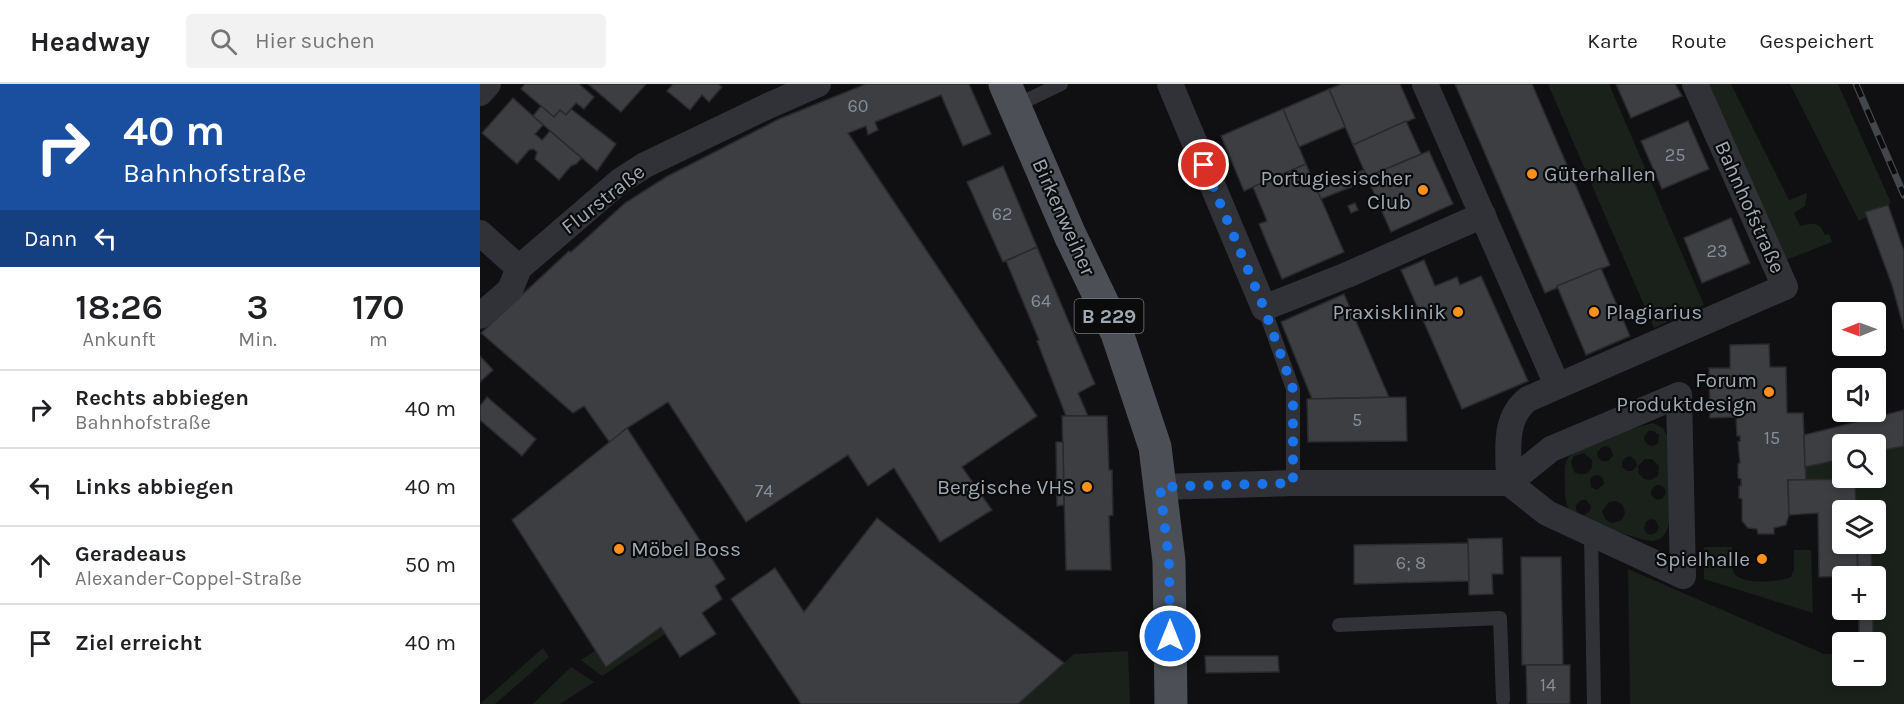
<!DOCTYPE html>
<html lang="de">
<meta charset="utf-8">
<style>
body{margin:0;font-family:Karla,sans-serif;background:#f2f2f2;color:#202124;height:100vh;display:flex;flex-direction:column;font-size:22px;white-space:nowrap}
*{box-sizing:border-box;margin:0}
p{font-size:20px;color:#757577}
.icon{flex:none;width:33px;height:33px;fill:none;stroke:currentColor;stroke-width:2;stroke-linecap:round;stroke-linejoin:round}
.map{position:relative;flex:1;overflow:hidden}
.sheet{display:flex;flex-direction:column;background:#fff;width:480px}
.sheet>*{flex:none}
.banner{background:#1a4fa0;color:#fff;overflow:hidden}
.needle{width:39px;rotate:269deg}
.tools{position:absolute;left:1352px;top:218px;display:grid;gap:12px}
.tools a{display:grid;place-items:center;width:54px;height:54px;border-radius:6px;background:#fff;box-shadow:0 3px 9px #0003;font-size:30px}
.pin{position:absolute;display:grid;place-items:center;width:51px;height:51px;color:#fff;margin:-26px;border:3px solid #fff;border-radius:50%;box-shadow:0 2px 6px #0007}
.me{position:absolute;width:66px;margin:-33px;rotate:0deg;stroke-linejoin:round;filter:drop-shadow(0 0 4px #0008)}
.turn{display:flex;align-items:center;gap:21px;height:126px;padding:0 24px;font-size:27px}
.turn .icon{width:78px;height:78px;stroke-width:2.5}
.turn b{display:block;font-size:42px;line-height:51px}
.then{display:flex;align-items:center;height:57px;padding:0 24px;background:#0003;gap:12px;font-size:22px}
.eta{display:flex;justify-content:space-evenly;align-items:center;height:102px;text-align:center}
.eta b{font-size:36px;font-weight:600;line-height:42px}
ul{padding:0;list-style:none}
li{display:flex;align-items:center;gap:18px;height:78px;padding:0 24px;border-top:2px solid #e0e0e0}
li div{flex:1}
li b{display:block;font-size:22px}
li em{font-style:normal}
header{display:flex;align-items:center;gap:36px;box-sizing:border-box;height:84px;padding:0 30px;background:#fff;border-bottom:2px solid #e0e0e0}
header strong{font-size:28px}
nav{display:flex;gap:33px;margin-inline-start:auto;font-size:21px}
.search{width:420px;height:54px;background:#f2f2f2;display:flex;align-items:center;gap:15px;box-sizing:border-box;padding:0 21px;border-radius:6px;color:#757577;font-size:22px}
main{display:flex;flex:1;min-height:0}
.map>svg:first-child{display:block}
.green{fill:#1a211a;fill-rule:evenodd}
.building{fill:#3c3e42;stroke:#2a2a2e;stroke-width:1.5}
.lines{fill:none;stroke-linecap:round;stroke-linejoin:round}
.service{stroke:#303237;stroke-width:14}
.minor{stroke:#303237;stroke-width:26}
.primary{stroke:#4c5056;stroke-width:33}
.rail-casing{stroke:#43474c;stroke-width:7}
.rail{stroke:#0b0b0c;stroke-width:4.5;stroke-dasharray:14;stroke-linecap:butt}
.route{stroke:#1a73e8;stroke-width:10;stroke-dasharray:0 18}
.poi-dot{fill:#ff911a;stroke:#0b0b0c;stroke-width:2}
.labels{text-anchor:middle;stroke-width:4.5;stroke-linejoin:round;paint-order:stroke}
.number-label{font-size:18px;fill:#868e98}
.shield{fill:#0b0b0c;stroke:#737a82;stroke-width:1.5}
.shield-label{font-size:20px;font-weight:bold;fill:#9fa9b4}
.poi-label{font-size:21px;fill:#9fa9b4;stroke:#0b0b0c;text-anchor:end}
.street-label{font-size:21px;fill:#9fa9b4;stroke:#0b0b0c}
</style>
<header>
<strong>Headway</strong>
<div class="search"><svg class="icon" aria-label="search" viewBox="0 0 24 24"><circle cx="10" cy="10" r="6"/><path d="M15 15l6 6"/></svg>Hier suchen</div>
<nav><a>Karte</a><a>Route</a><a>Gespeichert</a></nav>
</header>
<main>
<section class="sheet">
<div class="banner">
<div class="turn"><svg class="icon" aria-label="right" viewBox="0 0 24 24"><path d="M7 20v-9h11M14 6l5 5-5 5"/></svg><div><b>40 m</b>Bahnhofstraße</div></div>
<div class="then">Dann<svg class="icon" aria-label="left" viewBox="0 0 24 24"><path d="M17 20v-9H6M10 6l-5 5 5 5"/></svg></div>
</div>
<div class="eta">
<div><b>18:26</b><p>Ankunft</p></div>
<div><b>3</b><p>Min.</p></div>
<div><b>170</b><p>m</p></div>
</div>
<ul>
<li><svg class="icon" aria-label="right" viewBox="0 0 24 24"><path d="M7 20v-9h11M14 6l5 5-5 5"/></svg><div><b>Rechts abbiegen</b><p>Bahnhofstraße</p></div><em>40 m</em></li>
<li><svg class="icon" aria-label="left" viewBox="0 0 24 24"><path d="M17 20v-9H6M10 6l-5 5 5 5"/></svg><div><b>Links abbiegen</b></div><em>40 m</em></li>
<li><svg class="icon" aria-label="ahead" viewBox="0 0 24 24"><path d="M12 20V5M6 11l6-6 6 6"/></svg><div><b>Geradeaus</b><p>Alexander-Coppel-Straße</p></div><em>50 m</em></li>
<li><svg class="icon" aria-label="arrive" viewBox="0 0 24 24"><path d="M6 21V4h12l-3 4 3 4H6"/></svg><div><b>Ziel erreicht</b></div><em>40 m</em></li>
</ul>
</section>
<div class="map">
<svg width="1424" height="620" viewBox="0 0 1424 620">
<rect width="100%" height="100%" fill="#101012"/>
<!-- green -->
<g class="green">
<polygon points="1068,0 1129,0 1224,221 1174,244"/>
<path d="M 1229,0 L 1251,0 L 1309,116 L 1327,109 L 1325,122 L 1314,129 L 1320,142 C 1333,139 1339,137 1345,151 L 1349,150 L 1352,158 L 1306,176 Z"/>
<polygon points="1310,0 1358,0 1411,119 1385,128 1386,133 1379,137"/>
<path d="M 1173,339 L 1183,344 L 1188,354 L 1189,438 C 1188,447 1183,456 1173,457 C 1161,457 1098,435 1091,428 C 1085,421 1085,409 1085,401 C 1085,392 1083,381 1088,374 C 1097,361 1157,343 1173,339 ZM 1168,347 L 1173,347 L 1179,351 L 1178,359 C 1172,364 1165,362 1164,353 ZM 1127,362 L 1131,365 L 1133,372 L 1128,377 L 1122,377 L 1118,374 L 1117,368 L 1122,363 ZM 1104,369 L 1112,376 C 1114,388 1104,394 1094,388 L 1091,378 L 1094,372 ZM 1150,372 L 1156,377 L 1157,382 L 1152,387 L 1147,387 L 1142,383 L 1142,378 L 1145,374 ZM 1165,375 L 1172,375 L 1179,382 L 1178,392 L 1171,396 L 1164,395 L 1159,390 L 1158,382 ZM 1118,391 L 1123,394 L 1124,400 L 1117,406 L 1111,403 L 1110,395 L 1113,392 ZM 1176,401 C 1182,400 1185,403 1186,409 L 1182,415 L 1177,416 L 1171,411 L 1171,406 ZM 1101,416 L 1106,416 L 1111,422 L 1110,427 L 1104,431 C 1098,430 1095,427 1096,421 ZM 1136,417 L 1143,421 L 1145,429 L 1142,436 L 1132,439 L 1126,436 L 1122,427 L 1129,418 ZM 1170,435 L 1175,436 L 1179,443 L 1177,448 L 1171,451 L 1166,449 L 1164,444 L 1166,438 Z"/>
<polygon points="1424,362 1424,620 1150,620 1148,485 1344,570 1362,570 1362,591 1395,591 1393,525 1395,525 1395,492 1392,492 1391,459 1395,459 1395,426 1376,426 1375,395 1326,396 1325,383 1362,375 1362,393 1395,393 1395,368"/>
<path d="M 1224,463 L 1252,463 C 1252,470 1251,480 1253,487 C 1258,502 1299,498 1311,493 L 1314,486 L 1314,466 L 1331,466 L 1333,529 L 1224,495 Z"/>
<polygon points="181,543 185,550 122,592 101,576 116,566 127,583"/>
<polygon points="63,564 69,573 15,620 0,620"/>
<polygon points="648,567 650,620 538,620 594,570"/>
<polygon points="91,583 114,598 80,620 53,620"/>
</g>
<!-- building -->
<g class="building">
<polygon points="45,0 99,0 114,13 104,25 96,19 86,31 80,26 74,33 41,5"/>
<polygon points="108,0 166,0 141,28"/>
<polygon points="193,0 238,0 242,3 229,18 222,11 210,26 187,7"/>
<polygon points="386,0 489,0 511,50 483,62 461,11 395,38 398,46 388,51 386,42 368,49 557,332 482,383 512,426 460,458 414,384 388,402 368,371 266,438 188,318 147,344 130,359 104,322 93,329 1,249 89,167 91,168 145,119 186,93 299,35"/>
<polygon points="862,0 920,0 935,34 873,61 849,5"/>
<polygon points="975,0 1052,0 1130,181 1065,209"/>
<polygon points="1136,0 1195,0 1202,12 1151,34"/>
<polygon points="849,5 865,43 819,63 803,25"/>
<polygon points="33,14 63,41 55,50 62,56 70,47 102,74 96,80 91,82 79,96 55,75 57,68 53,65 49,66 37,80 2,49"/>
<polygon points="61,22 74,33 80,26 86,31 91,25 136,60 117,87 53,32"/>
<polygon points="803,25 826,80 764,107 741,52"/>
<polygon points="926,37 941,70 887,93 873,61"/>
<polygon points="1208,37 1229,85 1182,105 1161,57"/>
<polygon points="949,67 973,120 911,148 887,93"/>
<polygon points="826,80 864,168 802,195 779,140 787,137 773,103"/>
<polygon points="523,82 557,163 523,178 487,98"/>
<polygon points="884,86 888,96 841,115 837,106"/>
<polygon points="875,119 878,126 871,129 868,122"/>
<polygon points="1408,121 1424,167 1424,245 1412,201 1385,128"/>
<polygon points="1251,134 1270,179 1222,199 1204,154"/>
<polygon points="557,163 615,300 598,309 608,332 586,332 557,257 559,256 526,177"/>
<polygon points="944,176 955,202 977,193 980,201 1001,192 1048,297 982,325 921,186"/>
<polygon points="1121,184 1150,252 1106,271 1077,202"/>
<polygon points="864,210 909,313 832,315 801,238"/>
<polygon points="1289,260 1290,283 1306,283 1307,329 1323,329 1326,396 1308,396 1309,431 1306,441 1294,444 1294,450 1278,450 1277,445 1268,444 1262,437 1262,415 1259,414 1259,402 1261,402 1261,395 1258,394 1258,380 1260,379 1258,358 1260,357 1260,352 1257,352 1256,333 1230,334 1229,284 1250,284 1250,261"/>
<polygon points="0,272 13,286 0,298"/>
<polygon points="7,313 56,355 42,372 0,336 0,322"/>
<polygon points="926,313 927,357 828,358 827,315"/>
<polygon points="1424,326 1424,362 1395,368 1395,360 1362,360 1362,375 1325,383 1324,351"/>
<polygon points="582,332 627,332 629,386 632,386 633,431 629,432 631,486 586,486"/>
<polygon points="147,344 245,495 235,502 242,515 222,529 236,550 200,573 181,543 126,583 32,436"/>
<polygon points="576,358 583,358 584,421 577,422"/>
<polygon points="1375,395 1376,426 1362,426 1362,459 1377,459 1378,492 1339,493 1338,429 1309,431 1308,396"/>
<polygon points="397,434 584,579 538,620 321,620 251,515 295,484 324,528"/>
<polygon points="1022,454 1023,490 1012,490 1013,510 989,511 988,455"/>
<polygon points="988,459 989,497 874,500 874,461"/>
<polygon points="1377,459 1391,459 1392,492 1378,492"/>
<polygon points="1041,473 1081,473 1083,581 1042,581"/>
<rect x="1379" y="525" width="14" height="33"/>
<polygon points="725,572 798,572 799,588 726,589"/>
<polygon points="1046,581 1090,581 1090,620 1047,620"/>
</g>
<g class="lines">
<!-- service -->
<g class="service">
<polyline points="535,22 581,0"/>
<polyline points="784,224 813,305 813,399"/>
<polyline points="1111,450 1114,620"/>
<polyline points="859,541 1020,534 1023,616"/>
</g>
<!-- minor -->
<g class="minor">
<polyline points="690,0 784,224 867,191 1003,131"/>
<polyline points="945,0 1077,301"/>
<polyline points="0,9 8,0"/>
<polyline points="0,149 39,184"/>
<polyline points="0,232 30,206 39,184 140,97 165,81 288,22 338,0"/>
<path d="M 1029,399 C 1029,369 1022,335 1048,315 L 1305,203 L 1215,0"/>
<polyline points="680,403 813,399 1029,399 1067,429 1203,492 1199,311 1071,365 1029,399"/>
</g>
<!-- primary -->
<polyline class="primary" points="525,0 590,151 637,249 675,363 689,477 691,620"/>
<defs>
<polyline id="rail" points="1376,0 1424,111"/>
</defs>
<!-- rail casing -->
<use href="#rail" class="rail-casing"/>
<!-- rail -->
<use href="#rail" class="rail"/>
</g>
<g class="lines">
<!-- route -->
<polyline class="route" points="690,552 689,477 680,403 813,399 813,305 784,224 724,81"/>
</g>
<!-- markers -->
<g class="poi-dot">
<circle cx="1052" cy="90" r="6"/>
<circle cx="943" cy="106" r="6"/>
<circle cx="978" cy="228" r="6"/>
<circle cx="1114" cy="228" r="6"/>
<circle cx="1289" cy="308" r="6"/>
<circle cx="607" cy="403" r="6"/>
<circle cx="139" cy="465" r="6"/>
<circle cx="1282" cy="475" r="6"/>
</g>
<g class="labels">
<!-- number labels -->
<g class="number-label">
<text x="378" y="28">60</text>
<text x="1195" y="77">25</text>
<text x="522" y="136">62</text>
<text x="1237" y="173">23</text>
<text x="561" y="223">64</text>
<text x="877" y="342">5</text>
<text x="1292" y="360">15</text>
<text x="284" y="413">74</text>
<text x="931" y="485">6; 8</text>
<text x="1068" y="607">14</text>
</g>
<!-- shield labels -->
<rect class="shield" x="594.5" y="215" width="69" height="34" rx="4.5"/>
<g class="shield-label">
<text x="629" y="239">B 229</text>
</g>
<!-- poi labels -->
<g class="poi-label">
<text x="1064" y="97" text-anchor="start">Güterhallen</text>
<text x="931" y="101">Portugiesischer<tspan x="931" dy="24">Club</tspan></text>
<text x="966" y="235">Praxisklinik</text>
<text x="1126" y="235" text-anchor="start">Plagiarius</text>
<text x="1277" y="303">Forum<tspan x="1277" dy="24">Produktdesign</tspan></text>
<text x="595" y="410">Bergische VHS</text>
<text x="151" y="472" text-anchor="start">Möbel Boss</text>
<text x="1270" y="482">Spielhalle</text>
</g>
<!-- street labels -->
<g class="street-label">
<text transform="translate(123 115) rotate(-38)" y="7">Flurstraße</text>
<text transform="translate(1270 123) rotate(66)" y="7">Bahnhofstraße</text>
<text transform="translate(584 133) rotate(66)" y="7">Birkenweiher</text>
</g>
</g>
</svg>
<div class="tools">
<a><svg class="needle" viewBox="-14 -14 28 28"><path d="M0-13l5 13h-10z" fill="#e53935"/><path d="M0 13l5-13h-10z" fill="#757577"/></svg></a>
<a><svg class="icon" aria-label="sound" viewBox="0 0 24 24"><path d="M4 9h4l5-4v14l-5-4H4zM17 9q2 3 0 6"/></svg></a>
<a><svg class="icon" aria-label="search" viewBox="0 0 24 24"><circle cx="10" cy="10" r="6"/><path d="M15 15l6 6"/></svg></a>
<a><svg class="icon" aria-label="layers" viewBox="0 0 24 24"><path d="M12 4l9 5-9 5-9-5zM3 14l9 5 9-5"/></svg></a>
<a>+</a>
<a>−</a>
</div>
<div class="pin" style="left:724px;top:81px;background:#d93025"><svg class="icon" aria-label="arrive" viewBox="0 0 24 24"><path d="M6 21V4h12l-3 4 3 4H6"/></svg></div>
<svg class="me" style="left:690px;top:552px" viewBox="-20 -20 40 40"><circle r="17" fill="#1a73e8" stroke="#fff" stroke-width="3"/><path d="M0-11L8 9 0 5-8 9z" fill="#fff"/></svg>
</div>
</main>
